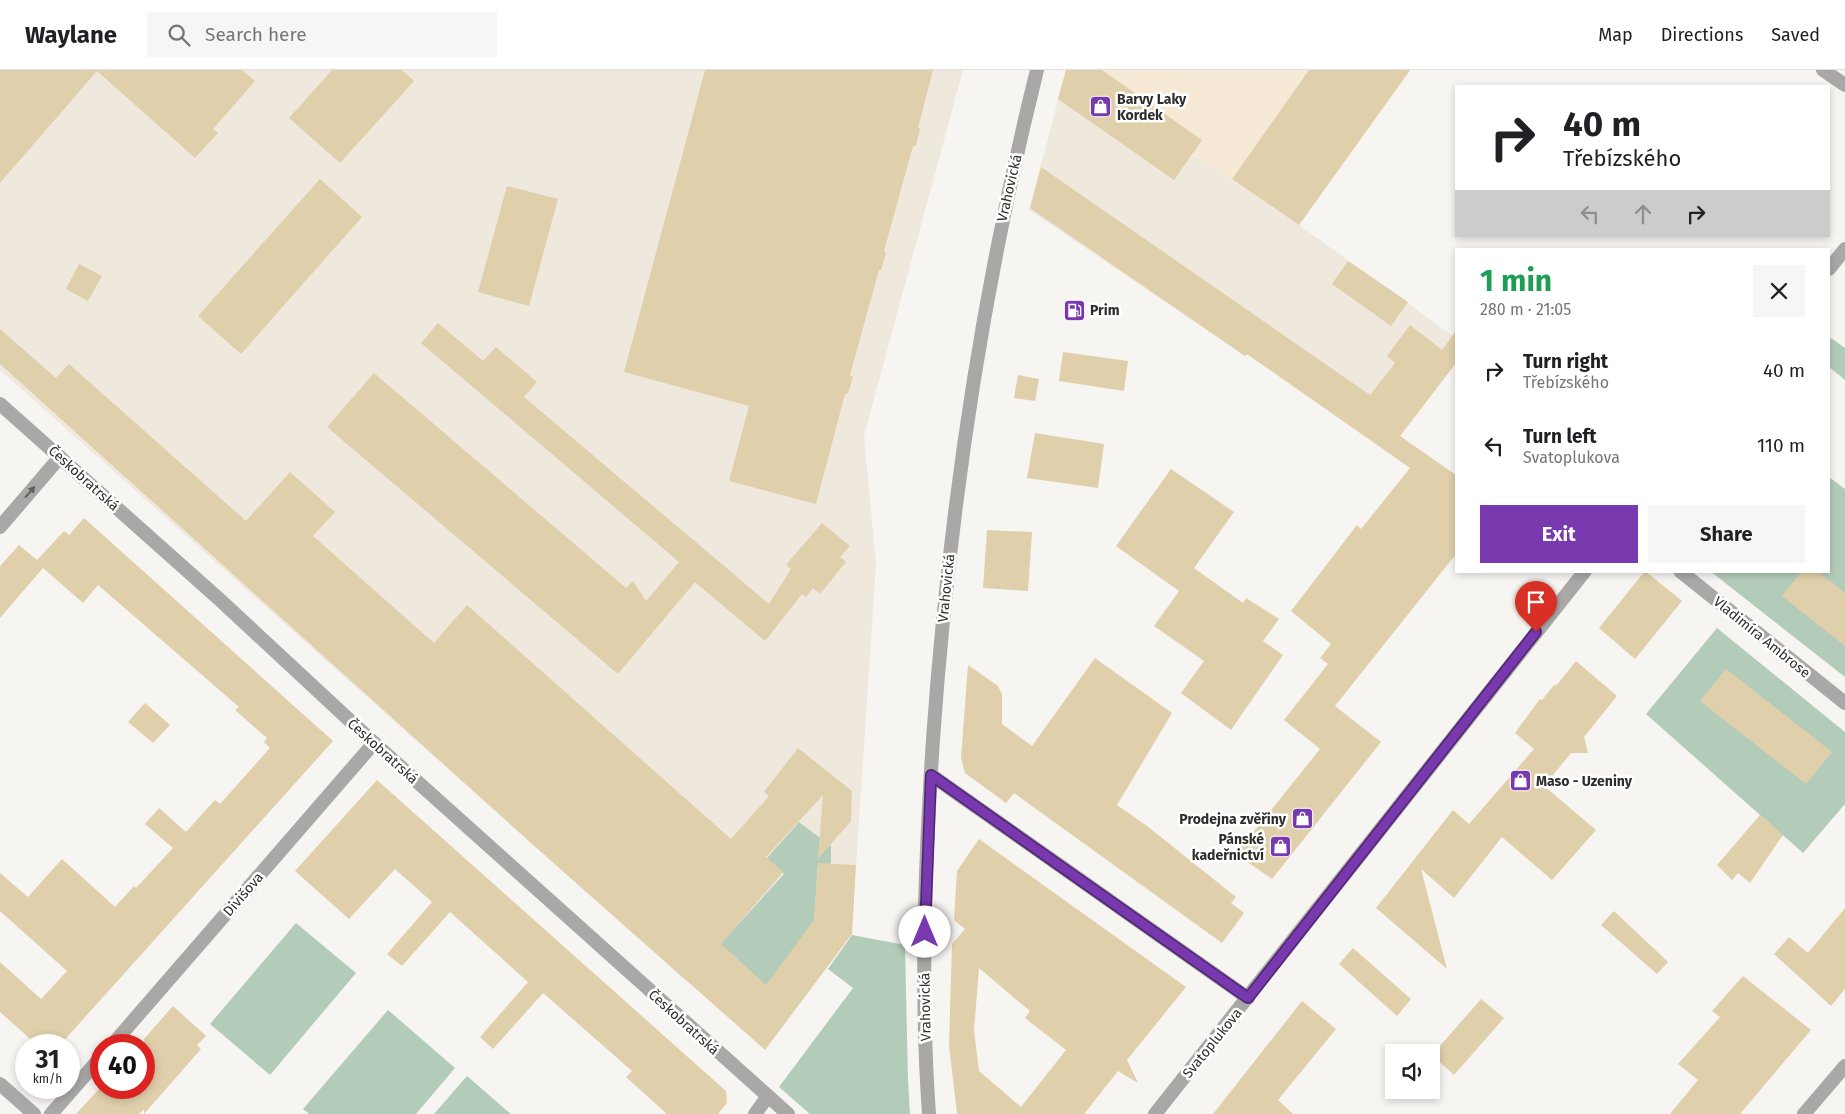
<!DOCTYPE html>
<meta charset="utf-8">
<style>
body{margin:0;font-family:"Fira Sans",sans-serif;background:#f6f6f6;color:#202124;height:100vh;display:flex;flex-direction:column;font-size:19px;white-space:nowrap}
*{box-sizing:border-box;margin:0}
p{font-size:16px;color:#757577}
.icon{flex:none;width:28px;height:28px;fill:none;stroke:currentColor;stroke-width:2;stroke-linecap:round;stroke-linejoin:round}
.map{position:relative;flex:1;overflow:hidden}
.panel{position:absolute;left:1455px;top:178px;width:375px;height:325px;display:flex;flex-direction:column;background:#fff;border-radius:0px;box-shadow:0 2px 8px #0003}
.panel>*{flex:none}
.top-card{position:absolute;left:1455px;top:15px;width:375px;height:152px;border-radius:0px;box-shadow:0 2px 8px #0003;background:#fff;color:#202124;overflow:hidden}
.fabs{position:absolute;left:1385px;top:974px;display:grid;gap:10px}
.fabs a{display:grid;place-items:center;width:55px;height:55px;border-radius:0px;background:#fff;box-shadow:0 2px 8px #0003;font-size:25px}
.speed{position:absolute;left:15px;top:964px;display:flex;gap:10px;font-size:25px;font-weight:700;text-align:center}
.speed>*{display:grid;place-content:center;width:65px;height:65px;border-radius:50%;background:#fff;box-shadow:0 2px 8px #0003;line-height:1}
.speed small{font-size:12px;font-weight:400}
.speed .limit{border:8px solid #d22;background:#fff;color:#111}
.pin{position:absolute;display:grid;place-items:center;width:42px;height:42px;color:#fff;margin:-51px -21px;border-radius:50% 50% 50% 0;rotate:-45deg;box-shadow:0 0 5px #0007}
.pin .icon{rotate:45deg}
.me{position:absolute;width:55px;margin:-28px;rotate:0deg;stroke-linejoin:round;filter:drop-shadow(0 0 4px #0008)}
.turn{display:flex;align-items:center;gap:18px;height:105px;padding:0 25px;font-size:22px}
.turn .icon{width:65px;height:65px;stroke-width:2.5}
.turn b{display:block;font-size:35px;line-height:42px}
.lanes{display:flex;align-items:center;height:48px;padding:0 25px;background:#0003;justify-content:center;gap:25px;direction:ltr}
.lanes .off{opacity:.35}
.round{display:grid;place-items:center;flex:none;width:52px;height:52px;border-radius:0px;background:#f6f6f6}
.overview{display:flex;align-items:center;justify-content:space-between;height:85px;padding:0 25px}
h1{font-size:30px;font-weight:700;line-height:38px;color:#1e9e55}
.primary-button{display:flex;gap:10px;margin-top:auto;padding:10px 25px}
.primary-button a{flex:1;height:58px;border-radius:0px;background:#7939ae;color:#fff;font-size:20px;font-weight:700;line-height:58px;text-align:center}
.primary-button a+a{background:#f6f6f6;color:#202124}
ul{padding:0;list-style:none}
li{display:flex;align-items:center;gap:15px;height:75px;padding:0 25px}
li div{flex:1}
li b{display:block;font-size:19px}
li em{font-style:normal}
header{display:flex;align-items:center;gap:30px;box-sizing:border-box;height:70px;padding:0 25px;background:#fff;border-bottom:1px solid #e0e0e0}
header strong{font-size:24px}
nav{display:flex;gap:28px;margin-inline-start:auto;font-size:18px}
.search{width:350px;height:45px;background:#f6f6f6;display:flex;align-items:center;gap:12px;box-sizing:border-box;padding:0 18px;border-radius:0px;color:#757577;font-size:19px}
.map>svg:first-child{display:block}
.commercial{fill:#f6ead6}
.built{fill:#eee8dd}
.green{fill:#b3ccb9}
.building{fill:#e0cfab;fill-rule:evenodd}
.lines{fill:none;stroke-linecap:round;stroke-linejoin:round}
.minor{stroke:#a9a8a7;stroke-width:14}
.tertiary{stroke:#a9a8a7;stroke-width:14}
.oneway{fill:#5f5e5d}
.route-casing{stroke:#4f2571;stroke-width:12}
.route{stroke:#7939ae;stroke-width:9}
.labels{text-anchor:middle;stroke-width:5;stroke-linejoin:round;paint-order:stroke}
.poi-label{font-size:14px;font-weight:bold;fill:#2d2d2b;stroke:#fff;text-anchor:start}
.street-label{font-size:14px;fill:#2d2d2b;stroke:#fff}
</style>
<header>
<strong>Waylane</strong>
<div class="search"><svg class="icon" aria-label="search" viewBox="0 0 24 24"><circle cx="10" cy="10" r="6"/><path d="M15 15l6 6"/></svg>Search here</div>
<nav><a>Map</a><a>Directions</a><a>Saved</a></nav>
</header>
<div class="map">
<svg width="1845" height="1044" viewBox="0 0 1845 1044">
<rect width="100%" height="100%" fill="#f7f5f1"/>
<!-- commercial -->
<polygon class="commercial" points="1100,0 1411,0 1299,155 1193,84 1202,73"/>
<!-- built -->
<g class="built">
<polygon points="0,0 963,0 864,366 876,494 856,796 831,796 831,776 799,752 766,789 784,804 686,911 0,300"/>
<polygon points="1066,0 1100,0 1202,72 1194,85 1299,155 1456,268 1456,293 1388,382 1247,284 1245,286 1029,140"/>
</g>
<!-- green -->
<g class="green">
<polygon points="1831,268 1845,278 1845,310 1829,297 1829,271"/>
<polygon points="1829,407 1845,419 1845,607 1710,501 1829,501"/>
<polygon points="1717,558 1845,662 1845,734 1803,783 1646,644"/>
<polygon points="799,752 831,776 831,796 818,795 814,852 773,922 720,874 784,804 766,789"/>
<polygon points="296,853 356,903 270,1005 210,954"/>
<polygon points="852,865 905,875 908,1010 910,1044 810,1044 779,1017 853,918 828,899"/>
<polygon points="388,940 455,998 416,1044 309,1044 303,1039"/>
<polygon points="467,1006 511,1044 434,1044"/>
</g>
<!-- building -->
<g class="building">
<polygon points="0,0 242,0 255,11 213,59 218,63 195,88 97,1 0,113"/>
<polygon points="332,0 402,0 414,11 340,93 289,48"/>
<polygon points="705,0 933,0 918,58 920,59 916,76 913,76 884,181 886,183 881,200 879,200 850,305 853,307 848,323 845,324 816,434 729,411 749,336 624,302"/>
<polygon points="1066,0 1102,0 1202,70 1174,110 1058,29"/>
<polygon points="1309,0 1410,0 1299,155 1232,109"/>
<polygon points="1041,97 1370,325 1395,293 1387,286 1410,255 1442,280 1456,261 1456,293 1400,366 1456,405 1456,484 1335,636 1381,672 1272,809 1236,784 1320,679 1284,650 1328,594 1320,588 1331,574 1291,541 1357,455 1361,459 1410,398 1247,284 1245,286 1030,138"/>
<polygon points="320,109 362,147 241,284 198,246"/>
<polygon points="507,116 558,129 529,236 478,222"/>
<polygon points="1348,191 1408,232 1391,256 1332,214"/>
<polygon points="79,194 102,206 88,231 66,219"/>
<polygon points="438,253 483,291 496,277 537,312 524,327 769,534 791,499 786,495 822,453 850,476 840,487 846,492 820,524 813,518 806,527 802,524 765,571 695,512 618,604 327,357 374,303 626,518 633,511 646,531 679,492 421,273"/>
<polygon points="0,259 56,308 69,294 246,451 290,402 335,442 313,466 434,573 467,535 731,769 769,726 764,722 798,678 852,721 851,751 818,789 823,725 766,787 783,802 721,874 766,915 814,850 818,793 856,795 852,864 765,980 531,773 0,294"/>
<polygon points="1063,282 1128,291 1124,321 1059,311"/>
<polygon points="1018,305 1039,309 1035,331 1014,328"/>
<polygon points="1035,363 1104,374 1098,418 1027,408"/>
<polygon points="1171,399 1234,442 1194,498 1243,533 1246,528 1279,549 1263,571 1283,585 1231,660 1181,623 1204,591 1154,556 1179,521 1116,476"/>
<polygon points="84,448 333,671 60,975 37,975 0,942 0,892 41,929 67,901 0,841 0,803 28,827 62,789 115,837 134,816 136,818 173,778 145,754 159,738 186,762 215,730 220,734 270,678 264,672 267,668 235,640 239,637 98,515 83,533 43,498 0,548 0,496 19,475 37,490 64,461 69,465"/>
<polygon points="987,460 1032,462 1028,521 983,518"/>
<polygon points="1645,501 1682,531 1635,589 1599,558"/>
<polygon points="1802,501 1817,501 1845,523 1845,576 1782,526"/>
<polygon points="1095,588 1172,643 1117,735 1147,756 1236,827 1231,833 1244,843 1222,873 1014,723 1006,733 965,703 961,688 968,595 998,616 1002,624 1002,654 1032,676"/>
<polygon points="1576,591 1617,626 1584,667 1588,683 1571,683 1544,716 1596,760 1552,810 1502,767 1454,828 1421,799 1447,899 1376,838 1453,740 1469,754 1534,679 1515,663 1540,629 1542,630 1555,614 1556,616"/>
<polygon points="1726,599 1832,682 1806,714 1700,631"/>
<polygon points="145,633 170,655 153,673 128,652"/>
<polygon points="377,710 726,1021 727,1033 718,1044 667,1044 626,1007 632,1001 543,923 493,979 480,967 528,912 450,842 402,896 387,884 432,832 395,799 349,849 295,801"/>
<polygon points="1760,745 1783,765 1750,813 1738,803 1732,810 1717,795"/>
<path d="M 979,769 L 1186,917 L 1127,990 L 1138,1013 L 1118,1001 L 1084,1044 L 957,1044 L 949,975 L 952,874 L 965,859 L 954,850 L 957,801 ZM 979,898 L 1030,941 L 1025,948 L 1066,980 L 1021,1037 L 979,1001 L 974,960 Z"/>
<polygon points="1845,838 1845,919 1831,936 1774,884 1789,867 1808,883"/>
<polygon points="1614,841 1668,892 1657,904 1601,855"/>
<polygon points="1353,878 1411,929 1397,946 1339,894"/>
<polygon points="1743,906 1811,960 1740,1044 1670,1044 1698,1010 1678,994 1720,947 1712,941"/>
<polygon points="1481,929 1504,948 1454,1005 1432,985"/>
<polygon points="1302,931 1336,959 1278,1030 1293,1044 1213,1044"/>
<polygon points="173,936 206,966 197,975 201,979 144,1044 144,1039 139,1044 76,1044 100,1018 144,1018 144,969"/>
</g>
<g class="lines">
<!-- minor -->
<g class="minor">
<polyline points="1823,0 1845,15"/>
<polyline points="1829,199 1845,179"/>
<polyline points="0,334 219,529 374,673 788,1044"/>
<polyline points="0,457 60,387"/>
<polyline points="1680,501 1845,633"/>
<polyline points="931,705 1248,928"/>
<polyline points="112,975 374,673"/>
<polyline points="0,1014 34,1044"/>
<polyline points="51,1044 101,987"/>
<polyline points="755,1044 768,1026"/>
<polyline points="1155,1044 1585,501"/>
<polyline points="1804,1044 1845,996"/>
</g>
<!-- tertiary -->
<path class="tertiary" d="M 929,1044 C 920,919 925,793 933,669 C 949,443 982,220 1037,0"/>
</g>
<!-- one-way arrows -->
<defs><path id="oneway-solid" d="M-6-.8H1V-3.2L6.5 0L1 3.2V.8H-6Z" transform="scale(1.25)"/></defs>
<use class="oneway" href="#oneway-solid" transform="translate(30 422) rotate(-49)"/>
<g class="lines">
<defs>
<polyline id="route" points="925,862 931,705 1248,928 1536,562"/>
</defs>
<!-- route casing -->
<use href="#route" class="route-casing"/>
<!-- route -->
<use href="#route" class="route"/>
</g>
<!-- icons -->
<defs>
<symbol id="shop-square" viewBox="-11 -11 22 22"><rect x="-9" y="-9" width="18" height="18" rx="4" fill="#7939ae" stroke="#fff"/><path d="M-5-2.5h2.3a2.7 3.5 0 0 1 5.4 0H5L5.5 6h-11ZM-1.5-2.5h3a1.5 2.3 0 0 0-3 0Z" fill="#fff"/></symbol>
<symbol id="fuel-square" viewBox="-11 -11 22 22"><rect x="-9" y="-9" width="18" height="18" rx="4" fill="#7939ae" stroke="#fff"/><path d="M-5.5-6h7V0h2V4h1.3V-2.5L3-4.5l.8-.8L6-3V5H2.5V1h-1V6h-7ZM-4.2-4.7v3.2H.2V-4.7Z" fill="#fff"/></symbol>
</defs>
<g fill-rule="evenodd">
<use href="#shop-square" x="1088" y="24" width="25" height="25"/>
<use href="#fuel-square" x="1062" y="228" width="25" height="25"/>
<use href="#shop-square" x="1508" y="698" width="25" height="25"/>
<use href="#shop-square" x="1290" y="736" width="25" height="25"/>
<use href="#shop-square" x="1268" y="764" width="25" height="25"/>
</g>
<g class="labels">
<!-- poi labels -->
<g class="poi-label">
<text x="1117" y="34">Barvy Laky<tspan x="1117" dy="16">Kordek</tspan></text>
<text x="1090" y="245">Prim</text>
<text x="1536" y="716">Maso - Uzeniny</text>
<text x="1286" y="754" text-anchor="end">Prodejna zvěřiny</text>
<text x="1264" y="774" text-anchor="end">Pánské<tspan x="1264" dy="16">kadeřnictví</tspan></text>
</g>
<!-- street labels -->
<g class="street-label">
<text transform="translate(1009 118) rotate(-77)" y="5">Vrahovická</text>
<text transform="translate(84 408) rotate(42)" y="5">Českobratrská</text>
<text transform="translate(946 518) rotate(-84)" y="5">Vrahovická</text>
<text transform="translate(1762 567) rotate(39)" y="5">Vladimíra Ambrose</text>
<text transform="translate(383 681) rotate(42)" y="5">Českobratrská</text>
<text transform="translate(243 824) rotate(-49)" y="5">Divišova</text>
<text transform="translate(925 937) rotate(-91)" y="5">Vrahovická</text>
<text transform="translate(684 952) rotate(42)" y="5">Českobratrská</text>
<text transform="translate(1212 973) rotate(-51)" y="5">Svatoplukova</text>
</g>
</g>
</svg>
<div class="fabs">
<a><svg class="icon" aria-label="sound" viewBox="0 0 24 24"><path d="M4 9h4l5-4v14l-5-4H4zM17 9q2 3 0 6"/></svg></a>
</div>
<div class="speed"><div>31<small>km/h</small></div><div class="limit">40</div></div>
<div class="pin" style="left:1536px;top:562px;background:#d93025"><svg class="icon" aria-label="arrive" viewBox="0 0 24 24"><path d="M6 21V4h12l-3 4 3 4H6"/></svg></div>
<svg class="me" style="left:925px;top:862px" viewBox="-20 -20 40 40"><circle r="19" fill="#fff"/><path d="M0-13L10 11 0 6-10 11z" fill="#7939ae"/></svg>
<div class="top-card">
<div class="turn"><svg class="icon" aria-label="right" viewBox="0 0 24 24"><path d="M7 20v-9h11M14 6l5 5-5 5"/></svg><div><b>40 m</b>Třebízského</div></div>
<div class="lanes"><svg class="icon off" aria-label="left" viewBox="0 0 24 24"><path d="M17 20v-9H6M10 6l-5 5 5 5"/></svg><svg class="icon off" aria-label="ahead" viewBox="0 0 24 24"><path d="M12 20V5M6 11l6-6 6 6"/></svg><svg class="icon" aria-label="right" viewBox="0 0 24 24"><path d="M7 20v-9h11M14 6l5 5-5 5"/></svg></div>
</div>
<section class="panel">
<div class="overview"><div><h1>1 min</h1><p>280 m · 21:05</p></div><a class="round"><svg class="icon" aria-label="close" viewBox="0 0 24 24"><path d="M6 6l12 12M18 6L6 18"/></svg></a></div>
<ul>
<li><svg class="icon" aria-label="right" viewBox="0 0 24 24"><path d="M7 20v-9h11M14 6l5 5-5 5"/></svg><div><b>Turn right</b><p>Třebízského</p></div><em>40 m</em></li>
<li><svg class="icon" aria-label="left" viewBox="0 0 24 24"><path d="M17 20v-9H6M10 6l-5 5 5 5"/></svg><div><b>Turn left</b><p>Svatoplukova</p></div><em>110 m</em></li>
</ul>
<div class="primary-button"><a>Exit</a><a>Share</a></div>
</section>
</div>
